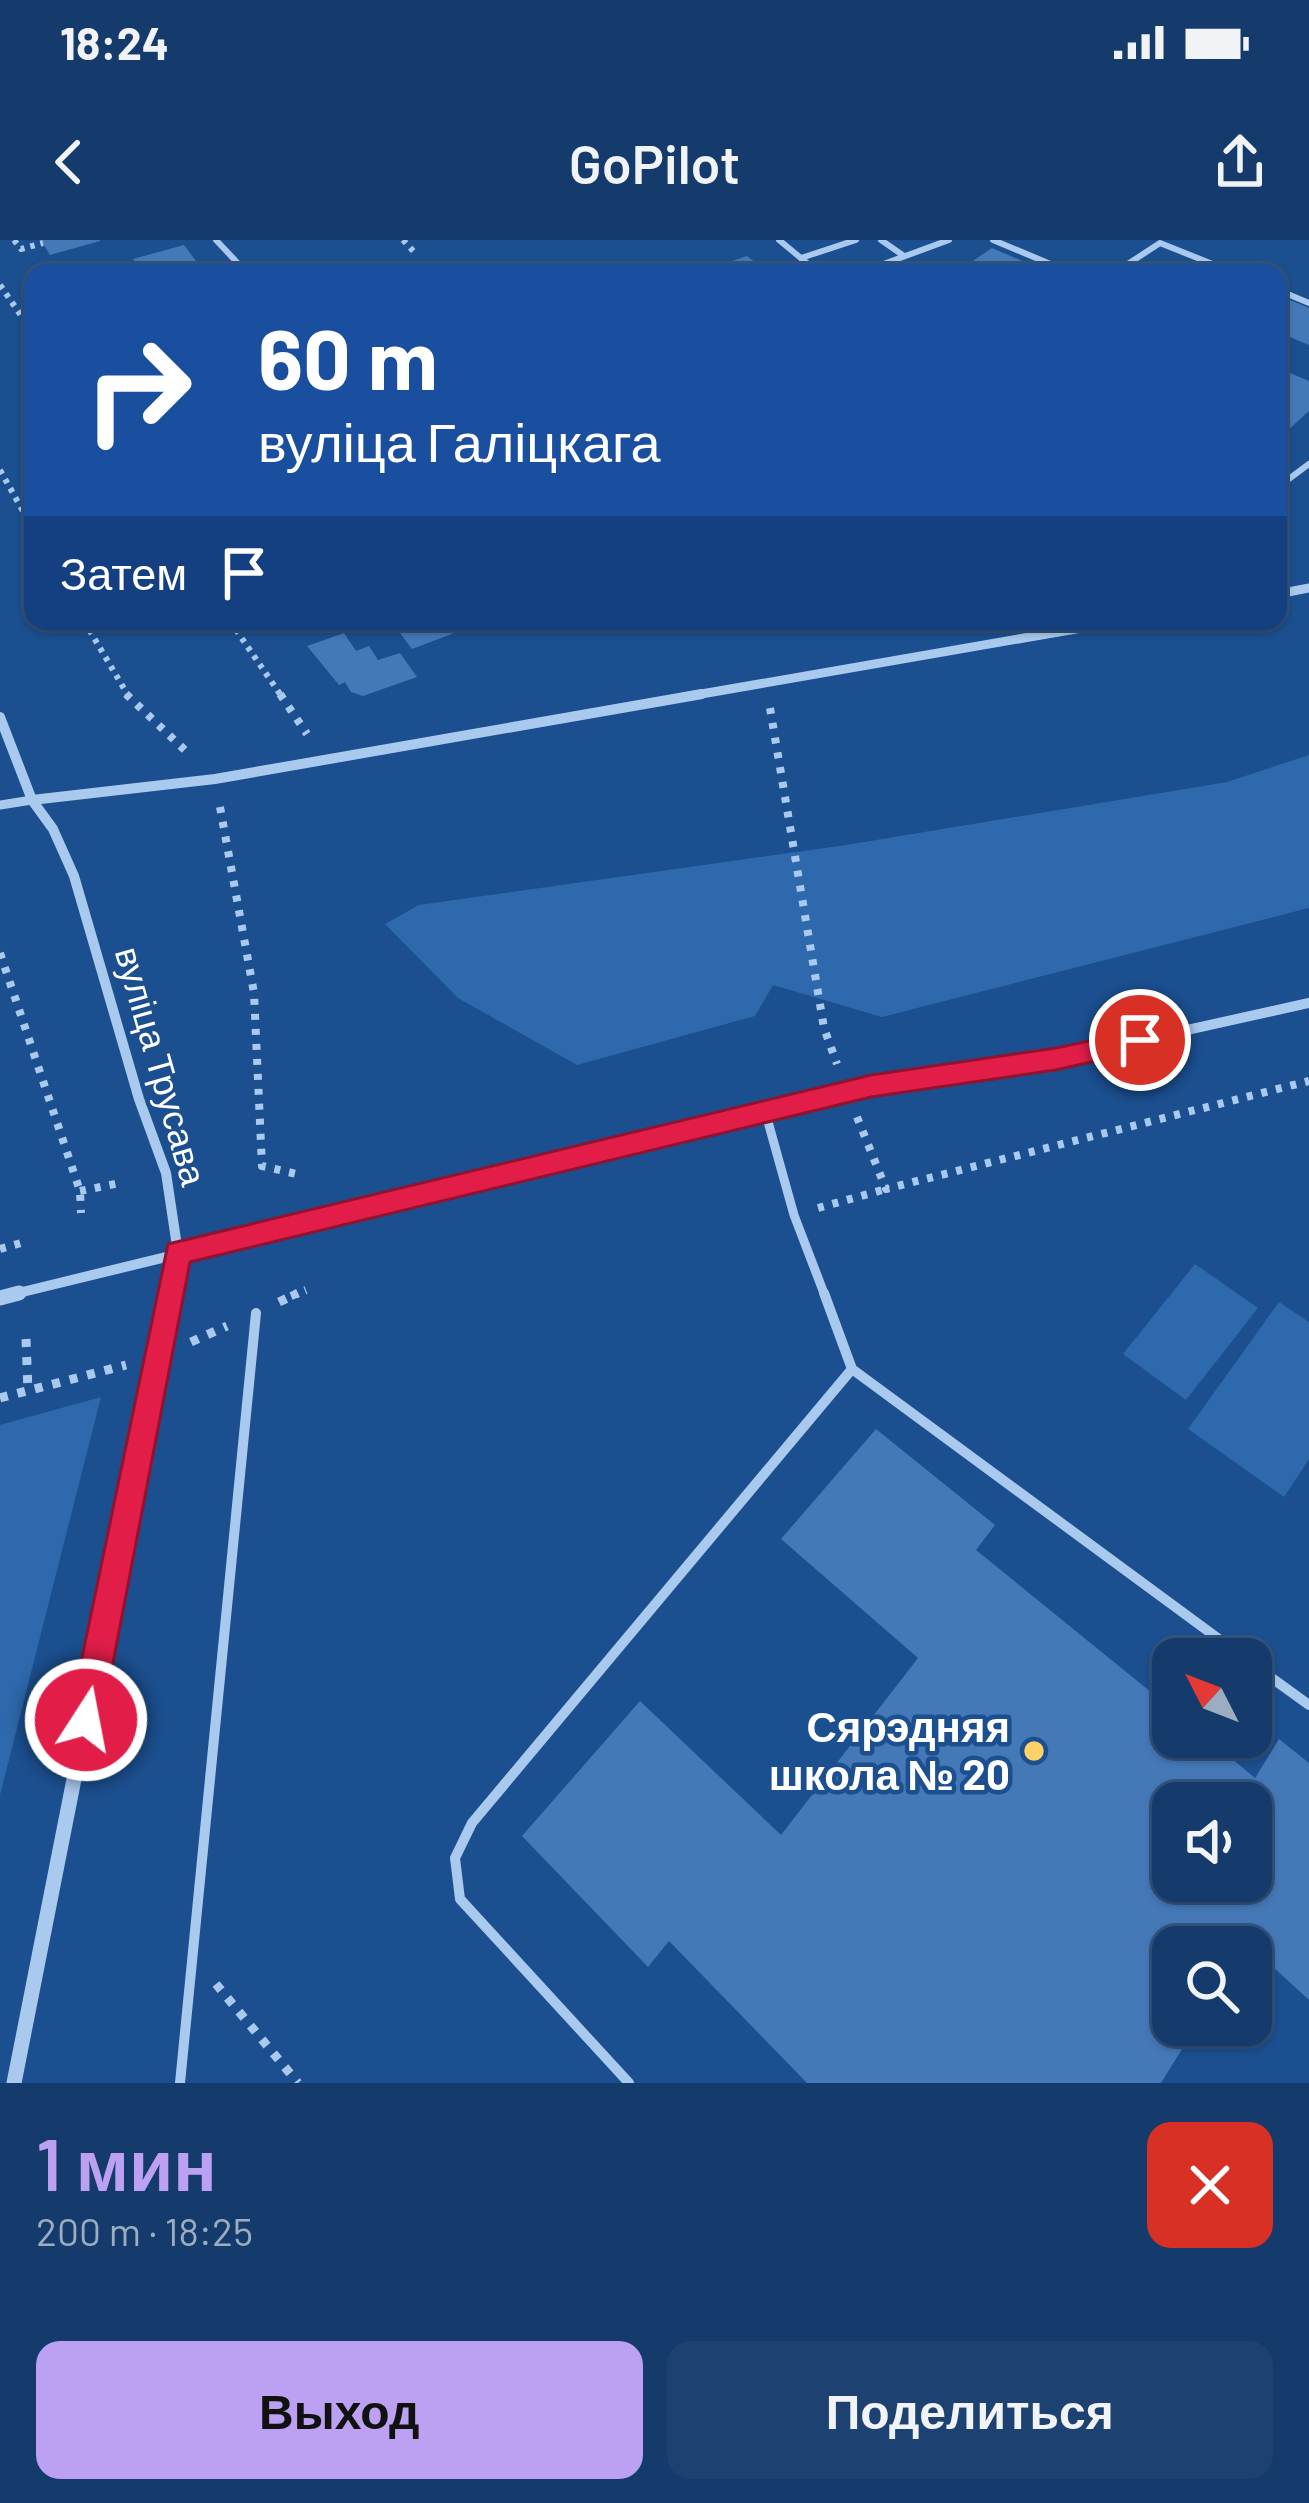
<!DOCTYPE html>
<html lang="ru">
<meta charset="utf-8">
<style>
body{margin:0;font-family:Barlow,sans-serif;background:#1d4271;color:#f1f3f6;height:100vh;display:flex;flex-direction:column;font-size:45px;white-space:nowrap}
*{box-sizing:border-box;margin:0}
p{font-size:39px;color:#9dadc1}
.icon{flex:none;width:66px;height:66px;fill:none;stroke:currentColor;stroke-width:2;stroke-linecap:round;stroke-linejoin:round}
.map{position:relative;height:1843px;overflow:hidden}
.details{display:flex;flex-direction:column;background:#143b6b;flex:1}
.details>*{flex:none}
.guide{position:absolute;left:24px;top:24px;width:1263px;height:366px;border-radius:24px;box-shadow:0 3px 9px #0004,0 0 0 3px #33557e;background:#1a4fa0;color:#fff;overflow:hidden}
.needle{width:78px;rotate:312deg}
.controls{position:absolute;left:1152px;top:1398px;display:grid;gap:24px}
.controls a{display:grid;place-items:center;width:120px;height:120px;border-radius:24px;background:#143b6b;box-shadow:0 3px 9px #0004,0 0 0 3px #33557e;font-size:60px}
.pin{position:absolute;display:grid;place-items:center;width:102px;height:102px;color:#fff;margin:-51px;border:6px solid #fff;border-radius:50%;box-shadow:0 3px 12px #0007}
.me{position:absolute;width:132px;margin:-66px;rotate:11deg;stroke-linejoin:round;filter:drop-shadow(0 0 9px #0008)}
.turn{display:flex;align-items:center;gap:42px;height:252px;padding:0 36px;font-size:54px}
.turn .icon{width:156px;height:156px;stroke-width:2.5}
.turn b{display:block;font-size:84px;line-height:102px}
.then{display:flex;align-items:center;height:114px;padding:0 36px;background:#0003;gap:24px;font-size:45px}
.round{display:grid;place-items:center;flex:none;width:126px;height:126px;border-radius:24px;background:#1d4271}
.headline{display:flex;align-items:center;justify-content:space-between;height:204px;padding:0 36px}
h1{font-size:72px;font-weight:600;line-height:90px;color:#bca0f2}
.cta{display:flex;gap:24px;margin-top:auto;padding:24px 36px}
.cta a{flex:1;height:138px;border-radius:24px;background:#bca0f2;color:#111;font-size:48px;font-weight:600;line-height:138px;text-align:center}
.cta a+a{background:#1d4271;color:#f1f3f6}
.status{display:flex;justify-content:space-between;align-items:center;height:84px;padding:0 60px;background:#143b6b;direction:ltr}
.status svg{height:33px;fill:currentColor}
header{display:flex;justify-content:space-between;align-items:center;height:156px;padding:0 36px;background:#143b6b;font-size:54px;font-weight:600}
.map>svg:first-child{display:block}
.green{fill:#2e69ad}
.building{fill:#4478b7;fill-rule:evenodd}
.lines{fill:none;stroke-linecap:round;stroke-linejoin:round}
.path-far2{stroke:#a9c9ee;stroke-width:6;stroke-dasharray:4.5 6;stroke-linecap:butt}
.path-far1{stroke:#a9c9ee;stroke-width:8;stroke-dasharray:6 9;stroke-linecap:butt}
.path{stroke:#a9c9ee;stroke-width:9;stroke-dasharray:8 10;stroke-linecap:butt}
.service-far2{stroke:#a9c9ee;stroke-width:6}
.service-far1{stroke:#a9c9ee;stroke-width:9}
.service{stroke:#a9c9ee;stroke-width:10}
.minor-far2{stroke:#a9c9ee;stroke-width:9}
.minor-far1{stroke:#a9c9ee;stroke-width:10}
.minor{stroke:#a9c9ee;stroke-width:15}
.route{fill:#e11d48;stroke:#92132f;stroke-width:3}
.poi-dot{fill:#ffd166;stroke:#1b4f8f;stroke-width:4.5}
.labels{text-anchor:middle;stroke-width:9;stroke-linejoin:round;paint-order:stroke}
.street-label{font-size:36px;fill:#fff;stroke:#1b4f8f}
.near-poi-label{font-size:42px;font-weight:bold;fill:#fff;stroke:#1b4f8f;text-anchor:end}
</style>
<div class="status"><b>18:24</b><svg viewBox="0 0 49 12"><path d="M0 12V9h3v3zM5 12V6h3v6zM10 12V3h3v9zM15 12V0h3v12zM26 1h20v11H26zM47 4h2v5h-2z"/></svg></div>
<header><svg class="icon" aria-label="back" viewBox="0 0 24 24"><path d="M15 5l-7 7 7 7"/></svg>GoPilot<svg class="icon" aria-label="share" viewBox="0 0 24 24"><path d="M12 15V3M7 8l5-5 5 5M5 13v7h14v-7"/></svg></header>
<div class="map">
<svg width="1309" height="1843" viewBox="0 0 1309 1843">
<rect width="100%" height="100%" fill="#1b4f8f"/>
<!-- green -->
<g class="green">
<polygon points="1309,515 1309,668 882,777 773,745 755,776 577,825 458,758 385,684 419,665 846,605 1227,542"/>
<polygon points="1195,1024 1258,1068 1186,1160 1123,1114"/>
<polygon points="1279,1062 1309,1082 1309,1219 1284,1257 1188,1189"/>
<polygon points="101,1157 0,1555 0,1185"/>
</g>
<!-- building -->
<g class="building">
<polygon points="41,0 100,0 100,1 50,15"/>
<polygon points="184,5 205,33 143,33 133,19"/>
<polygon points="992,8 1050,33 955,33"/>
<polygon points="747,16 769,33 699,33 699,32"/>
<polygon points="1278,55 1309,68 1309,105 1278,92"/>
<polygon points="1278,128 1309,141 1309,171 1278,199"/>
<polygon points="391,381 486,381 412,409"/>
<polygon points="344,393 356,411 369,406 378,420 400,413 417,437 363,456 351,452 345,442 339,445 307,406"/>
<path d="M 876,1189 L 995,1285 L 976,1310 L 1173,1470 L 1173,1497 L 1206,1497 L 1255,1538 L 1279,1499 L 1309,1523 L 1309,1760 L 1251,1707 L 1173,1707 L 1173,1785 L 1197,1785 L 1161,1843 L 807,1843 L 669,1701 L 648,1727 L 522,1596 L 640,1461 L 781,1595 L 918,1418 L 781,1299 ZM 1173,1563 L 1251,1563 L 1251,1641 L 1173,1641 Z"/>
</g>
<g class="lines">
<!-- path-far2 -->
<g class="path-far2">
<polyline points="14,0 21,9 43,3"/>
<polyline points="403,0 417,15"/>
<polyline points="0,45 33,93"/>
<polyline points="0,230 33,289"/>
<polyline points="84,381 129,457"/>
<polyline points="230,381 282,457"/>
</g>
<!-- path-far1 -->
<g class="path-far1">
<polyline points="126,454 190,515"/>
<polyline points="280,454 307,494"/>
<polyline points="770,468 824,788 837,824"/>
<polyline points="220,567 254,753 262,926 301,935"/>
<polyline points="0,713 80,951 81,973"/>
<polyline points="857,877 886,949 1309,841"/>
<polyline points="80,951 120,943"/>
<polyline points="818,968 886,949"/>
<polyline points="0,1009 21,1003"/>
<polyline points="291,1056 306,1050"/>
</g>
<!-- path -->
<g class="path">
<polyline points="279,1062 298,1053"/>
<polyline points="26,1099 28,1151"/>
<polyline points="191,1102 227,1086"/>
<polyline points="0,1158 126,1125"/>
<polyline points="216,1744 298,1843"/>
</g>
<!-- service-far2 -->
<g class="service-far2">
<polyline points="216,0 247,33"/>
<polyline points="779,0 819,33"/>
<polyline points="881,0 904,16"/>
<polyline points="993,0 1072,33"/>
<polyline points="801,18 856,0"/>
<polyline points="859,33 949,0"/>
<polyline points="1114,33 1160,3 1235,33"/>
<polyline points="1278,50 1309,63"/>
<polyline points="1278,247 1309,224"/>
</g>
<!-- service-far1 -->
<g class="service-far1">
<polyline points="0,565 32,560"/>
<polyline points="765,871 794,975 825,1056"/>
</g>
<!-- service -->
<g class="service">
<polyline points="824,1053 852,1129 1246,1419"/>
<polyline points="1251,1423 1309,1465"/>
<polyline points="180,1843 256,1073"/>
<polyline points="629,1843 460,1659 455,1618 472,1583 852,1129"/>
</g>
<!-- minor-far2 -->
<g class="minor-far2">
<polyline points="1278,354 1309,348"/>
<polyline points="684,457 1122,381"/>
</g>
<!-- minor-far1 -->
<g class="minor-far1">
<polyline points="0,477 32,560 53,589 74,636 139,859 166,933 178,1013 169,1056"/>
<polyline points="32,560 215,539 702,454"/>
<polyline points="6,1056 847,851 1056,819 1309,763"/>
</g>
<!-- minor -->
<g class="minor">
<polyline points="0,1058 19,1053"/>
<polyline points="14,1843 170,1053"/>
</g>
</g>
<!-- route -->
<polygon class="route" points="1140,790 1153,800 1140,811 1056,830 871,857 190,1022 102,1480 97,1492 86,1497 74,1492 69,1480 168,1004 871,835 1056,808"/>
<!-- markers -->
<circle class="poi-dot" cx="1034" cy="1511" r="12"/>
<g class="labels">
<!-- street labels -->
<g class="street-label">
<text transform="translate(161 826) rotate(74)" y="13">вуліца Трусава</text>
</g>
<!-- near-poi labels -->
<g class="near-poi-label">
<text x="1010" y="1502">Сярэдняя<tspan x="1010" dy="48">школа № 20</tspan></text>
</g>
</g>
</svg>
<div class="controls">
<a><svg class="needle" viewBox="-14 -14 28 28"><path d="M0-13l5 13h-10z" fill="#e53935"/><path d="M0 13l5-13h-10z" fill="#9dadc1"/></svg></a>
<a><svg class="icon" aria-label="sound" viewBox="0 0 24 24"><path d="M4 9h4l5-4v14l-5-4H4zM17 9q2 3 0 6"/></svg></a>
<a><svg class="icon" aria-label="search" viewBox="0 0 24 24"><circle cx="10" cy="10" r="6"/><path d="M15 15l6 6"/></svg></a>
</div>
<div class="pin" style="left:1140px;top:800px;background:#d93025"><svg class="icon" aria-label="arrive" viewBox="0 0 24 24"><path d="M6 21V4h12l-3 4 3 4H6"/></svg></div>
<svg class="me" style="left:86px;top:1480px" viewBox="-20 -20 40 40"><circle r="17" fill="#e11d48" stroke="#fff" stroke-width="3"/><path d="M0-11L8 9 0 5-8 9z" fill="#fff"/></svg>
<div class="guide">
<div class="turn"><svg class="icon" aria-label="right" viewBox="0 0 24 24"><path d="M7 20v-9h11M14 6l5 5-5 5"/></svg><div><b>60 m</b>вуліца Галіцкага</div></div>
<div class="then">Затем<svg class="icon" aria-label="arrive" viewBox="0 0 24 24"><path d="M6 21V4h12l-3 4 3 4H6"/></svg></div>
</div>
</div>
<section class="details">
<div class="headline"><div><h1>1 мин</h1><p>200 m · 18:25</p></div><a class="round" style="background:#d93025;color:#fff"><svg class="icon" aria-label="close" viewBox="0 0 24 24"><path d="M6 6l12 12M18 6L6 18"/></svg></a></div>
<div class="cta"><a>Выход</a><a>Поделиться</a></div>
</section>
